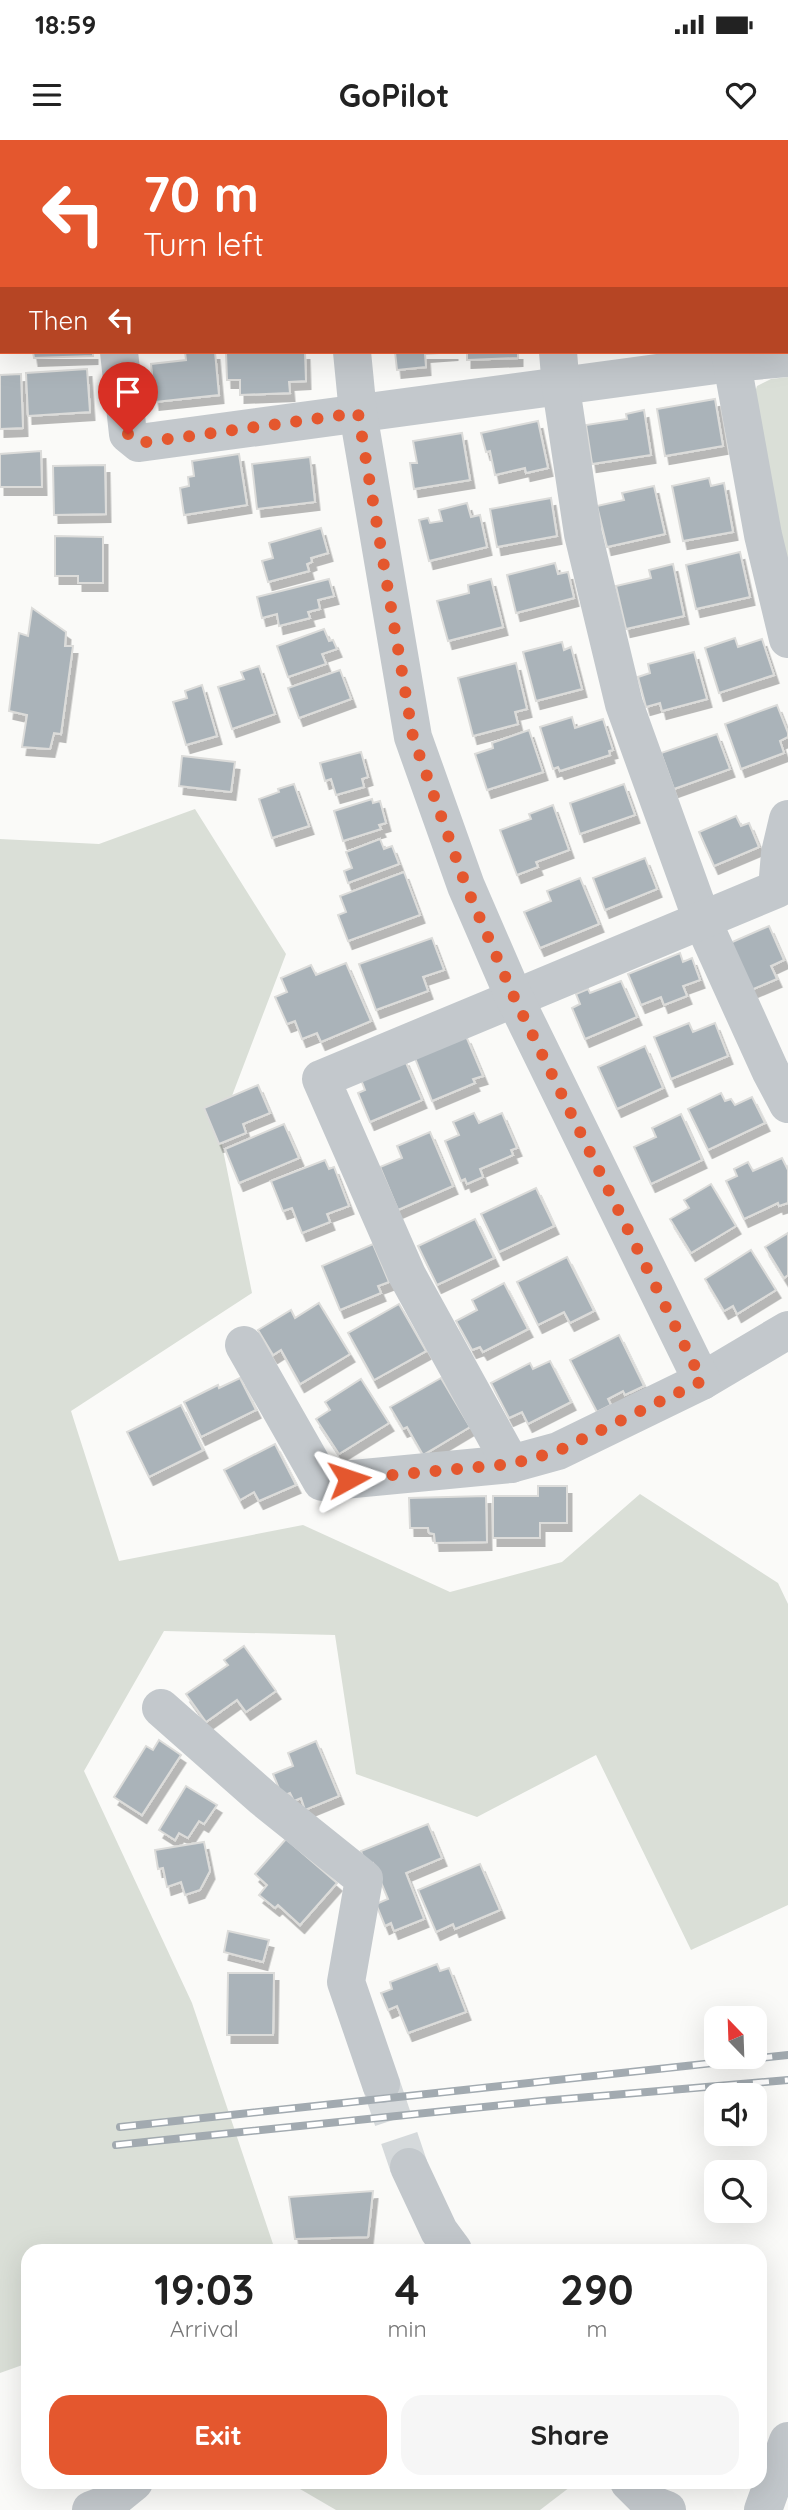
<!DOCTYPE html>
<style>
body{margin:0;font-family:Quicksand,sans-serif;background:#f6f6f6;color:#222;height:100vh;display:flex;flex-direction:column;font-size:26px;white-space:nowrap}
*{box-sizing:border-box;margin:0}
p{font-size:23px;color:#767676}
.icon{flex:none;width:38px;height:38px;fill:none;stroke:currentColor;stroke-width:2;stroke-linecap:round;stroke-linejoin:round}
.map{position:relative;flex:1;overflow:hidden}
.drawer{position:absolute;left:21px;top:2104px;width:746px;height:245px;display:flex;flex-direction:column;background:#fff;border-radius:21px;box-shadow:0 7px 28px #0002}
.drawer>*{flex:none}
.hud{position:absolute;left:0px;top:0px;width:789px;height:214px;box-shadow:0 7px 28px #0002;background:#e4572e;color:#fff;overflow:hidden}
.needle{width:46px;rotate:337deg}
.fabs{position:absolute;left:704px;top:1866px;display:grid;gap:14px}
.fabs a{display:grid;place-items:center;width:63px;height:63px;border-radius:14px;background:#fff;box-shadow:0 7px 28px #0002;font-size:35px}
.pin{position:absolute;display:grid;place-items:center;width:60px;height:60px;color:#fff;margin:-72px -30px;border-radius:50% 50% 50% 0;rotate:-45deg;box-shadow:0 0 7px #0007}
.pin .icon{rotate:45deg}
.me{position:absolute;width:77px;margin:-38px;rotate:85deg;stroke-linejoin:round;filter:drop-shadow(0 0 5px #0008)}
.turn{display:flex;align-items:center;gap:24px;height:147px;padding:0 28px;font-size:32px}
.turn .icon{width:91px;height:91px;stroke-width:2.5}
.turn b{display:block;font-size:49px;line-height:60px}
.then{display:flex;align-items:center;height:66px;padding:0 28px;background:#0003;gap:14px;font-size:26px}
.eta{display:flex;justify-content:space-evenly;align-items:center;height:119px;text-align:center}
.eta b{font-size:42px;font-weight:800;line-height:49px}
.action{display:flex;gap:14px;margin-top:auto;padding:14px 28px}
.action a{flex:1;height:80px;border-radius:21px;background:#e4572e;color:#fff;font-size:28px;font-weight:800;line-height:80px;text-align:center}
.action a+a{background:#f6f6f6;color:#222}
.status{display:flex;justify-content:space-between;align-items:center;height:49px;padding:0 35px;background:#fff;direction:ltr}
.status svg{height:19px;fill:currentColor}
header{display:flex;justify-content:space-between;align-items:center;height:91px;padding:0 28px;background:#fff;font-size:32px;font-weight:800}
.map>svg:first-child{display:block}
.green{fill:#dadfd7}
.building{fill:#aab3b9;stroke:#dcdcda;stroke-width:2;filter:url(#shadow)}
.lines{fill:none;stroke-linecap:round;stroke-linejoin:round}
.minor-tunnel{stroke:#d5d9db;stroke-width:38;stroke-dasharray:38 19;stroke-linecap:butt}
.minor{stroke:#c3c8cc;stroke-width:38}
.tertiary{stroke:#c3c8cc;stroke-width:38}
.rail-casing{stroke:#a2aab0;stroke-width:8}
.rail{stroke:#fff;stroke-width:5;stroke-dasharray:16;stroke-linecap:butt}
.route{stroke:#e4572e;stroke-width:12;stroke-dasharray:0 21.6}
</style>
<div class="status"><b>18:59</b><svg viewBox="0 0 49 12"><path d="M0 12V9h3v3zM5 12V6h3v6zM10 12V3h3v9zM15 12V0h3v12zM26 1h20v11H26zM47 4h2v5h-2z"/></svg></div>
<header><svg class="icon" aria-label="menu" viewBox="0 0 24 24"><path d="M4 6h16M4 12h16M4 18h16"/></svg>GoPilot<svg class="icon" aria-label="heart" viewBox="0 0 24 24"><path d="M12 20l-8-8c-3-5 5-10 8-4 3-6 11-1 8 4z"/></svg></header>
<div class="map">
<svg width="788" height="2370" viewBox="0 0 788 2370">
<defs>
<filter id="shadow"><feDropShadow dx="4.5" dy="8" stdDeviation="0" flood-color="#0004"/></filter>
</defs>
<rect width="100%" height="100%" fill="#fafaf8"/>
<!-- green -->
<g class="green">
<polygon points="788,237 788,440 752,261 757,246 771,239"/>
<polygon points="195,669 286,814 219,990 252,1153 71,1271 119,1421 303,1385 450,1452 562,1422 640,1354 778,1443 788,1464 788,1765 691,1810 596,1615 477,1677 356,1634 335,1495 164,1491 84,1631 192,1863 275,2110 28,2110 28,2223 0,2233 0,699 99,704"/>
<polygon points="288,2342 569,2342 574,2344 540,2370 336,2370"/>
</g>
<!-- building -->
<g class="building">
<polygon points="33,212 93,212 93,216 34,218"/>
<polygon points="185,212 215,212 219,255 155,262 151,224 186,220"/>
<polygon points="226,212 305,212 306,241 289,242 290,253 240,255 240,240 227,240"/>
<polygon points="395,212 454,212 425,214 426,227 397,230"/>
<polygon points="467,212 518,212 518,218 467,220"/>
<polygon points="87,229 90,272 28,276 26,233"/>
<polygon points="21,234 23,288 0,289 0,235"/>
<polygon points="715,259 723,306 665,316 657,269"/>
<polygon points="644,270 651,315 592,324 586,285 627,279 626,274"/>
<polygon points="538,281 548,328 526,333 525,328 495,335 490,311 486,312 481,293"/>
<polygon points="462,293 470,340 414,349 410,323 417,323 413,301"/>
<polygon points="41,311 42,347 0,347 0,314"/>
<polygon points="239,314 247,365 184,375 180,348 189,346 188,337 194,336 192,321"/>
<polygon points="310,317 315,362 257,369 252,324"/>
<polygon points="105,325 106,374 54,375 53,326"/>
<polygon points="709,338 711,346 724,343 733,392 683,401 672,346"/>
<polygon points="654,346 665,394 607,407 597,366 624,360 622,353"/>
<polygon points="551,358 557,396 497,407 490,369"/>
<polygon points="467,363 471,377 480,375 487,407 429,421 419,380 428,378 430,383 442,381 439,370"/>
<polygon points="321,388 328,413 311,418 312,422 307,424 309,431 268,442 262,421 273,418 269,403"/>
<polygon points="55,396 103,397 103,443 78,443 78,436 55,436"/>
<polygon points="740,412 750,457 696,469 686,425"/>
<polygon points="555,423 558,434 568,432 574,458 516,473 507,435"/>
<polygon points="673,424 684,476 626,489 616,446 651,438 649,430"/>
<polygon points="329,439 334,456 318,460 320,469 308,472 310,478 279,486 277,474 262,478 257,457"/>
<polygon points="491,439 503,487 448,501 437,461 469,453 468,445"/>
<polygon points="32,468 66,492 65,506 73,506 61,594 54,593 50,609 22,607 27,575 9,571 19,493 28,496"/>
<polygon points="324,489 329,501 333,500 337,509 322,514 326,524 288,537 277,506"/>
<polygon points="735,498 738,507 762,499 774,535 719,553 705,508"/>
<polygon points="562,502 564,510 571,507 582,549 536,561 523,512"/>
<polygon points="694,512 707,559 662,571 660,563 646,567 638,537 650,533 648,524"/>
<polygon points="516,523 527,569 515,572 518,584 473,596 458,538"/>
<polygon points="259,526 275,574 232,589 218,547 244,539 241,532"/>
<polygon points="340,530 351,559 299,578 288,548"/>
<polygon points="202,545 217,596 186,605 173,562 187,558 185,551"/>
<polygon points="777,565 788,593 788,597 780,601 784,613 741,629 725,584"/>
<polygon points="572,577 575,588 603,579 613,610 609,611 610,615 560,631 558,627 553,629 540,587"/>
<polygon points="529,590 543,632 487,650 475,614 493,608 492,603"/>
<polygon points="717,594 730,629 674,649 661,613"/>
<polygon points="361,612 368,637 362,639 364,647 336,655 331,639 325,641 320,623"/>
<polygon points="182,616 235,622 231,652 179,646"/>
<polygon points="294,644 309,686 272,698 259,659 279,652 278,649"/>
<polygon points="624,644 635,675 580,694 570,663"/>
<polygon points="372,659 373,663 380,661 386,683 379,685 381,689 343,701 334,671"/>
<polygon points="553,665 569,710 536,722 538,727 517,735 500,690 531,679 529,674"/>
<polygon points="736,676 741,686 749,683 759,707 714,726 699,692"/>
<polygon points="380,699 384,709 392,706 399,724 348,743 344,731 352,728 346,712"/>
<polygon points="645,718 657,749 605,770 593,738"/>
<polygon points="404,732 420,775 348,801 338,775 346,772 340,756"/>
<polygon points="580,738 599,784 540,808 524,772 551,761 547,751"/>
<polygon points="769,786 784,820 771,826 777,839 751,850 730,803"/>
<polygon points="432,798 444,830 423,837 428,851 376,870 359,824"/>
<polygon points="680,813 683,822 692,818 700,840 683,846 687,856 664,865 661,857 641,865 628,834"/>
<polygon points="346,823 371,881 321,902 317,893 302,899 295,881 287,884 275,857 287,852 281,838 311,825 316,835"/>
<polygon points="621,841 637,877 585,899 572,868 580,864 576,854 588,849 590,853"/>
<polygon points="689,883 693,892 715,883 728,916 671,939 654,897"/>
<polygon points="466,896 483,936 473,939 475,943 432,961 415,918"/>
<polygon points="645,906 663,948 617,969 598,927"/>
<polygon points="404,918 422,960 370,982 358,953 365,950 360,937"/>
<polygon points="258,945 270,973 243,984 246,993 219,1004 204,968"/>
<polygon points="721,953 725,961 731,959 735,965 752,957 765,983 708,1010 688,969"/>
<polygon points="474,973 479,983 502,973 517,1008 511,1010 513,1015 480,1029 483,1037 467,1044 465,1039 461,1041 445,1001 459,995 453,982"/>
<polygon points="681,974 702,1020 651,1044 634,1007 656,997 652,988"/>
<polygon points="284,984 299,1018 239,1043 225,1009"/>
<polygon points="430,992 453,1046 398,1070 380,1027 402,1018 397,1006"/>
<polygon points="782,1018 788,1030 788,1063 779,1066 778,1063 744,1079 726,1041 737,1036 734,1029 748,1022 753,1031"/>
<polygon points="325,1020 329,1029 334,1027 349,1066 327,1074 330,1082 302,1093 292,1068 283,1071 271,1041"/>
<polygon points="711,1044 736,1086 691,1113 670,1079 689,1068 684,1060"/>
<polygon points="536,1048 554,1086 499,1112 481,1074"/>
<polygon points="475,1079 494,1118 437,1145 418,1106"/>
<polygon points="788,1093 788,1135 784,1138 765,1107"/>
<polygon points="373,1104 389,1142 378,1146 381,1153 340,1170 322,1126"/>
<polygon points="751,1110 776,1150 737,1174 733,1166 724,1171 705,1139"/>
<polygon points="567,1117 594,1171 570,1183 564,1172 538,1185 517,1142"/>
<polygon points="504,1143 528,1189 483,1212 480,1207 472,1210 456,1181 477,1170 472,1160"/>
<polygon points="319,1163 350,1214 300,1244 281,1210 273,1215 258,1190 291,1170 295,1178"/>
<polygon points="399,1164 426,1211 374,1240 348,1193"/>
<polygon points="619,1195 644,1246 625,1255 623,1251 608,1259 611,1265 597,1272 570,1220"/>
<polygon points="550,1221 571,1262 528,1284 522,1272 509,1278 491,1243 530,1223 533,1229"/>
<polygon points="240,1238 256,1270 201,1297 184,1262 218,1245 219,1248"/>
<polygon points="441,1238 470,1287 423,1315 407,1287 403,1289 390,1267"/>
<polygon points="361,1239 389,1283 339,1314 316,1279 330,1270 325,1262"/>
<polygon points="181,1265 203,1310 149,1337 127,1292"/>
<polygon points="275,1304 296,1345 259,1361 254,1352 240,1360 224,1330"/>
<polygon points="538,1346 567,1346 567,1383 540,1383 540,1398 493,1398 493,1356 538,1356"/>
<polygon points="486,1356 487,1402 435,1403 434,1394 429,1393 428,1388 410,1388 409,1358"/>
<polygon points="244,1506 276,1551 246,1572 237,1560 206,1582 186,1554 228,1525 224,1520"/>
<polygon points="159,1600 181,1615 142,1675 114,1657 146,1606 153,1610"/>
<polygon points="316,1601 339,1656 305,1670 301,1658 294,1661 290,1653 282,1656 273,1634 293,1626 288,1613"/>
<polygon points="186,1646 217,1665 204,1684 199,1681 188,1698 179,1693 175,1700 159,1690"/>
<polygon points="428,1684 442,1718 406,1733 424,1779 394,1791 391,1783 385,1786 376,1764 388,1759 373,1723 366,1726 361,1711"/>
<polygon points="286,1699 337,1743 300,1785 278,1765 275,1768 259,1755 267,1745 255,1734"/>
<polygon points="204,1702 210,1731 200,1750 185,1755 181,1742 167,1747 163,1728 158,1729 155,1710"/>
<polygon points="480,1724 500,1770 455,1789 453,1784 436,1792 418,1750"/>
<polygon points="228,1791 269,1800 263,1822 224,1812"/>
<polygon points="437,1824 440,1831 449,1828 466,1872 408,1893 397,1866 388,1870 381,1853 392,1849 390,1842"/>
<polygon points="228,1833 274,1833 273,1895 227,1895"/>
<polygon points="373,2051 368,2097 295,2099 289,2057"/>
</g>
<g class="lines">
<!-- minor-tunnel -->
<polyline class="minor-tunnel" points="381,1944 409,2027"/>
<!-- minor -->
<g class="minor">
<polyline points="111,0 111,2"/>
<polyline points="543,2 543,0"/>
<polyline points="719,2 719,0"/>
<polyline points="0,142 2,142"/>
<polyline points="119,212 128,294 139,303 731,223 788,218"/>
<polyline points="558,212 561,248 583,394 624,564 702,780 770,930 788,964"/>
<polyline points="730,212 763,395 788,499"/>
<polyline points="244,1205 322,1342 511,1324 558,1311 702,1241 788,1190"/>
<polyline points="511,1324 407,1135 321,939 777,749 780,713 788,679"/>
<polyline points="161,1568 263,1658 364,1739 346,1842 381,1944"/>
<polyline points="409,2027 439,2091 453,2110"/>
<polyline points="629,2342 651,2364 667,2370"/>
<polyline points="91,2370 107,2364 134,2342"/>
<polyline points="763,2370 788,2301"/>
</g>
<!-- tertiary -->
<g class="tertiary">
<polyline points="340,0 340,2"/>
<polyline points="352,212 358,273 413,597 466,746 514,857 702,1241"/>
</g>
<defs>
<g id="rail">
<polyline points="120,1987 788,1915"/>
<polyline points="116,2005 542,1961 788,1940"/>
</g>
</defs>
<!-- rail casing -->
<use href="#rail" class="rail-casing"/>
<!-- rail -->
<use href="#rail" class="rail"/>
</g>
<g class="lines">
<!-- route -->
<polyline class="route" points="128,294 139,303 358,273 413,597 466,746 514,857 702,1241 558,1311 511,1324 349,1339"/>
</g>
</svg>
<div class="fabs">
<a><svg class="needle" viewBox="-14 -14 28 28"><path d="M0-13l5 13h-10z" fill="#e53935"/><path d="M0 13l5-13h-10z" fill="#767676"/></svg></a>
<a><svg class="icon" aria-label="sound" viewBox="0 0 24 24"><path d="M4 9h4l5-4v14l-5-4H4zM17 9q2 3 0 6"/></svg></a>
<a><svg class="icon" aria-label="search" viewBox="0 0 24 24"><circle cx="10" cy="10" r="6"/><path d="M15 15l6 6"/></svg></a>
</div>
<div class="pin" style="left:128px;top:294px;background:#d93025"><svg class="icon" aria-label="arrive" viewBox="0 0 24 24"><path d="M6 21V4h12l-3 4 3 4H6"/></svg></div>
<svg class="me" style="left:349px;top:1339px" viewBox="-20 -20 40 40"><path d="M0-17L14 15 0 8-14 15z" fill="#e4572e" stroke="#fff" stroke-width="4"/></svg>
<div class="hud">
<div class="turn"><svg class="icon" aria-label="left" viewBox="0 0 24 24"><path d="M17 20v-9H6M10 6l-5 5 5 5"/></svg><div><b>70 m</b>Turn left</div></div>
<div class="then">Then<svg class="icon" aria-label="left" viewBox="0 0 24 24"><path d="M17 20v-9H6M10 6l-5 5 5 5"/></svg></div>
</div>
<section class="drawer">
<div class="eta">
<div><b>19:03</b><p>Arrival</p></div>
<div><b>4</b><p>min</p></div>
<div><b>290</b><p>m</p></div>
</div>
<div class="action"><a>Exit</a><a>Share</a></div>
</section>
</div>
